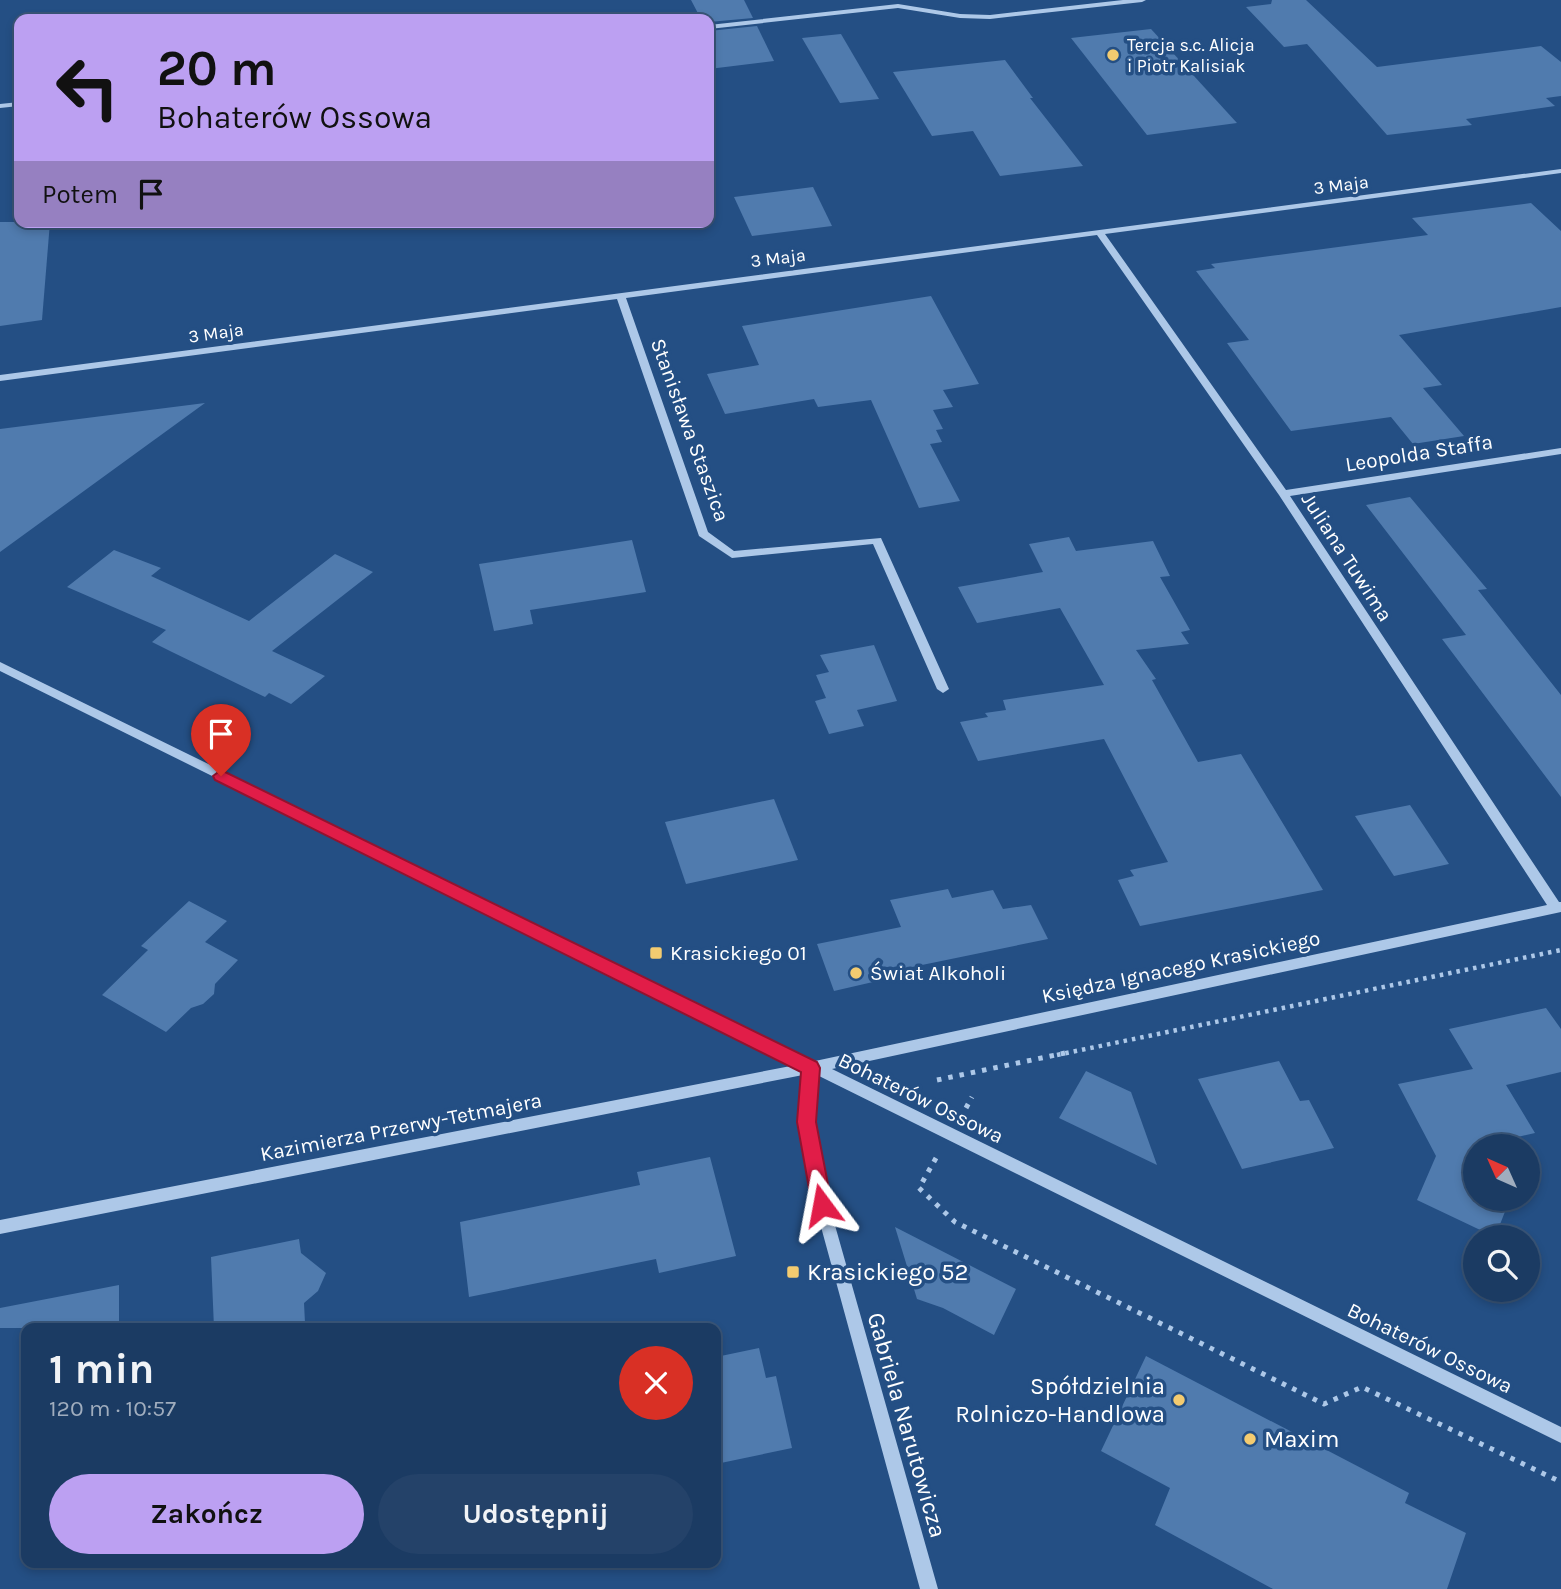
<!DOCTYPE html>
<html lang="pl">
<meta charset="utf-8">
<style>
body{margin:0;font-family:Karla,sans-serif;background:#244269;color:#f1f3f6;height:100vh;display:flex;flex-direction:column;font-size:26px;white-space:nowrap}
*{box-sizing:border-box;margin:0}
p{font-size:23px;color:#a0adbe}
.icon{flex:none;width:38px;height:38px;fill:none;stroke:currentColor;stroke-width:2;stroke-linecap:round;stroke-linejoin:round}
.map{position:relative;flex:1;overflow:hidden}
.drawer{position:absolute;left:21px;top:1323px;width:700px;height:245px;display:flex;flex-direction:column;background:#1b3b63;border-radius:14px;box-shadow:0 4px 10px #0003,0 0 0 2px #395578}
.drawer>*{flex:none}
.top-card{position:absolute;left:14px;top:14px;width:700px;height:214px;border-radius:14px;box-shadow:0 4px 10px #0003,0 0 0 2px #395578;background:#bca0f2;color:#111;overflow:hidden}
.needle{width:46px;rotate:315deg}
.fabs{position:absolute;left:1463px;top:1134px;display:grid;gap:14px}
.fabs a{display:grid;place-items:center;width:77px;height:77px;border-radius:50%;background:#1b3b63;box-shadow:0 4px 10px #0003,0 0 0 2px #395578;font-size:35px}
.pin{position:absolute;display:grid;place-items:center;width:60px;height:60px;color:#fff;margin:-72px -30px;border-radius:50% 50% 50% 0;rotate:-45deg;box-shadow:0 0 7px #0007}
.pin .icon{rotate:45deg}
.me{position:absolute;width:77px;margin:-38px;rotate:347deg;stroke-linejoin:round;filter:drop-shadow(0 0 5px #0008)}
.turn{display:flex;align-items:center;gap:24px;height:147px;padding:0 28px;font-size:32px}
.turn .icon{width:91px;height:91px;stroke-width:2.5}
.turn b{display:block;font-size:49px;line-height:60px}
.then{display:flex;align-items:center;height:66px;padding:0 28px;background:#0003;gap:14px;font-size:26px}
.round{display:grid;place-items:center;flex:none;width:74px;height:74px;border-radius:37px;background:#244269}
.head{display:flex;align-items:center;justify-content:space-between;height:119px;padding:0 28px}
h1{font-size:42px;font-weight:700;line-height:52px}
.primary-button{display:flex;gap:14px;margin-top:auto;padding:14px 28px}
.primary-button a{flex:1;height:80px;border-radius:42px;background:#bca0f2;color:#111;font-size:28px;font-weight:700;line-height:80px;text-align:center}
.primary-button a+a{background:#244269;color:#f1f3f6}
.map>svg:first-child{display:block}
.building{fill:#507bae}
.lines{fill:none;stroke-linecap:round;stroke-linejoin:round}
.path-far1{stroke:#adc8e8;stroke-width:4.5;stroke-dasharray:3.5 5;stroke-linecap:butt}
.path{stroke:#adc8e8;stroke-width:5;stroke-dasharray:4.5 7;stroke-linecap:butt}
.minor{fill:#adc8e8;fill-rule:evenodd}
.route{fill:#e11d48;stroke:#92132f;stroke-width:2}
.poi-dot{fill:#f3cb70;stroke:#244f84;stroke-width:2.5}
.labels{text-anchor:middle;stroke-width:7;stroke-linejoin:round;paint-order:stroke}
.far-poi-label{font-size:18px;fill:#fff;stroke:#244f84;text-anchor:start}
.far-street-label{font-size:18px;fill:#fff;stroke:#244f84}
.street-label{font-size:21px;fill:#fff;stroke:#244f84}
.poi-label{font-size:21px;fill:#fff;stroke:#244f84;text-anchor:start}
.near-poi-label{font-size:24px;fill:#fff;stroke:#244f84;text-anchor:start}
.near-street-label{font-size:24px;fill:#fff;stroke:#244f84}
</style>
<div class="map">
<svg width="1561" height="1589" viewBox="0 0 1561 1589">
<rect width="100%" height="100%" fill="#244f84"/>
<!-- building -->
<g class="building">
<polygon points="691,0 744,0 753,18 709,22 709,19 701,19"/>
<polygon points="1272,0 1306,0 1377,67 1541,46 1561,62 1561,96 1546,98 1555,106 1466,119 1472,125 1387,135 1307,44 1284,47 1246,7 1271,4"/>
<polygon points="757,26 774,61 709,69 709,31"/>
<polygon points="1151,29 1237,123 1147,135 1071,38"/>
<polygon points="841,34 879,99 840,103 802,38"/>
<polygon points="1005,60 1033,98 1030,98 1083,166 1000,176 973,131 932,136 893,72"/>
<polygon points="813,187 832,226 752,236 734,197"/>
<polygon points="1531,203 1561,231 1561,307 1399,335 1442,385 1423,388 1464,436 1413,444 1391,417 1291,431 1227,343 1249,340 1196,271 1215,268 1211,264 1428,235 1412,218"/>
<polygon points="0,222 50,222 42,320 0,326"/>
<polygon points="931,296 979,384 943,390 953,407 933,410 943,429 936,430 942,442 930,444 960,501 919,508 871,400 818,407 814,399 725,414 707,374 759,365 742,326"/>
<polygon points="205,403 0,552 0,429"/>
<polygon points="1410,497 1487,589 1478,590 1561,695 1561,797 1442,639 1466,635 1366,505"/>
<polygon points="1069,537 1076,551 1153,541 1170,576 1160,577 1190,630 1181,632 1189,644 1136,650 1156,679 1152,680 1198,762 1241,754 1323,890 1140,926 1118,880 1134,876 1130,870 1168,862 1104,739 978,761 960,722 988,717 985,713 1006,710 1003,700 1104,685 1060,608 977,623 958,587 1043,572 1029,544"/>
<polygon points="632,540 646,592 530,610 533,624 494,631 479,564"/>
<polygon points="114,550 161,568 151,576 249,621 335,554 373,572 272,651 325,676 291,704 269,693 265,697 172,652 152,642 166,630 67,587"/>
<polygon points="874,645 897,701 857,710 864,726 829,734 815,701 826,698 816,675 829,672 820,655"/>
<polygon points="774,799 798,860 686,884 665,822"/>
<polygon points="1410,805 1449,864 1394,876 1355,816"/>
<polygon points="948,889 952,898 993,890 1003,909 1031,905 1048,939 883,973 886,979 834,991 817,944 901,927 890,900"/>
<polygon points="189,901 227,921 205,942 238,960 215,984 214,994 203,1004 191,1008 166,1032 102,995 148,950 141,946"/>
<polygon points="1546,1008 1561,1029 1561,1072 1506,1085 1535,1133 1505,1140 1509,1146 1475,1146 1475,1199 1510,1199 1495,1237 1417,1200 1436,1156 1398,1084 1473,1069 1449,1029"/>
<polygon points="1279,1061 1300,1101 1309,1100 1334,1148 1242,1169 1198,1079"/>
<polygon points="1086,1071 1131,1092 1157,1165 1059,1118"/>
<polygon points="710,1157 736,1256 659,1273 656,1259 469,1297 460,1222 640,1185 637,1172"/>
<polygon points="895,1227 1016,1289 994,1335 943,1308 917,1299"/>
<polygon points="299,1239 301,1253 326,1273 318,1291 304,1303 305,1323 283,1328 214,1328 211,1257"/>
<polygon points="119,1285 119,1328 0,1328 0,1308"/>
<polygon points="759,1348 766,1378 776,1376 792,1448 716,1464 716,1357"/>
<polygon points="1146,1356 1409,1493 1405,1503 1466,1533 1447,1589 1273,1589 1155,1525 1170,1488 1101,1451"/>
</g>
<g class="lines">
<!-- path-far1 -->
<polyline class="path-far1" points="1057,1055 1561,950"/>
<!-- path -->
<g class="path">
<polyline points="937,1080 1065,1053"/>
<polyline points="966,1108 972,1097"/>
<polyline points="936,1158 919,1188 955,1222 1324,1404 1362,1387 1561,1482"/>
</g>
<!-- minor -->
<g class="minor">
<polygon points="1123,0 1146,0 1142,2 990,19 960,18 898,8 709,29 709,25 898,4 960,14 990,15"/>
<polygon points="19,102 19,106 0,108 0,104"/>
<polygon points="1561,169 1561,173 1105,234 1286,490 1561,448 1561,454 1290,496 1559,902 1561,902 1561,912 832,1069 1561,1427 1561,1443 817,1075 813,1122 823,1183 938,1589 920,1589 809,1183 799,1122 803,1075 0,1234 0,1220 796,1065 0,671 0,662 815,1061 1547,905 1279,495 1097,235 626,298 708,532 734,551 881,538 949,689 943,693 937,689 873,544 732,558 699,536 617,299 0,381 0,375"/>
</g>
</g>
<!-- route -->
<polygon class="route" points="221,770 817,1062 820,1068 816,1122 832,1205 829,1211 822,1214 815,1211 812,1205 797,1122 801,1072 215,780 213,776"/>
<!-- markers -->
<g class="poi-dot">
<circle cx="1113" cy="55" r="7"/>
<rect x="649" y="946" width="14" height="14" rx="3.5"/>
<circle cx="856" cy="973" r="7"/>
<rect x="786" y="1265" width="14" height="14" rx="3.5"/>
<circle cx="1179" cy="1400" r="7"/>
<circle cx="1250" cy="1439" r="7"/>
</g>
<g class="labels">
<!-- far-poi labels -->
<g class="far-poi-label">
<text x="1127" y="51">Tercja s.c. Alicja<tspan x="1127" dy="21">i Piotr Kalisiak</tspan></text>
</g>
<!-- far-street labels -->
<g class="far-street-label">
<text transform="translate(1341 185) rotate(-7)" y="6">3 Maja</text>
<text transform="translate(778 258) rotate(-7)" y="6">3 Maja</text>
<text transform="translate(216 333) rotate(-8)" y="6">3 Maja</text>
</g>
<!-- street labels -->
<g class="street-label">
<text transform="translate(690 430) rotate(70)" y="7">Stanisława Staszica</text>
<text transform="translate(1419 453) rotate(-9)" y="7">Leopolda Staffa</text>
<text transform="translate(1347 557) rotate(57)" y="7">Juliana Tuwima</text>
<text transform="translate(1181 967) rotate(-12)" y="7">Księdza Ignacego Krasickiego</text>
<text transform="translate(921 1098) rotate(26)" y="7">Bohaterów Ossowa</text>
<text transform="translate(401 1127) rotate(-11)" y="7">Kazimierza Przerwy-Tetmajera</text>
<text transform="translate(1430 1348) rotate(26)" y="7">Bohaterów Ossowa</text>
</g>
<!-- poi labels -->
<g class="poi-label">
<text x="670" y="960">Krasickiego 01</text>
<text x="870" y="980">Świat Alkoholi</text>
</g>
<!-- near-poi labels -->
<g class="near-poi-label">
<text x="807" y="1280">Krasickiego 52</text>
<text x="1165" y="1394" text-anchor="end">Spółdzielnia<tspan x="1165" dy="28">Rolniczo-Handlowa</tspan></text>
<text x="1264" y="1447">Maxim</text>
</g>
<!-- near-street labels -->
<g class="near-street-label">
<text transform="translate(907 1425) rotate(74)" y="8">Gabriela Narutowicza</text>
</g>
</g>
</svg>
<div class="fabs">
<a><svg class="needle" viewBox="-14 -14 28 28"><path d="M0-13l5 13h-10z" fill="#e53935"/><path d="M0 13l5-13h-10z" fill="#a0adbe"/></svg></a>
<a><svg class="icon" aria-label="search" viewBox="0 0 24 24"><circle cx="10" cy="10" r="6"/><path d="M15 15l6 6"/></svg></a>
</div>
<div class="pin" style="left:221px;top:776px;background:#d93025"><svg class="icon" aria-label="arrive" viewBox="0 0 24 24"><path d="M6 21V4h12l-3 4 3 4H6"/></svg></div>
<svg class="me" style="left:822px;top:1205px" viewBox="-20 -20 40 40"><path d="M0-17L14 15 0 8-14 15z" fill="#e11d48" stroke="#fff" stroke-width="4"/></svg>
<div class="top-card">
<div class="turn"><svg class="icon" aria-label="left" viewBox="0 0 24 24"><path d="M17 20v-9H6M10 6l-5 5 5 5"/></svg><div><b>20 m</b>Bohaterów Ossowa</div></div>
<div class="then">Potem<svg class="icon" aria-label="arrive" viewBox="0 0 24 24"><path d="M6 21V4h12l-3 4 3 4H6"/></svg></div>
</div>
<section class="drawer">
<div class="head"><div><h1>1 min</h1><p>120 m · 10:57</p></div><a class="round" style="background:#d93025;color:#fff"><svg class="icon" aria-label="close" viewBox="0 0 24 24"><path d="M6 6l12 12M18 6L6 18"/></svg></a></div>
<div class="primary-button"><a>Zakończ</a><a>Udostępnij</a></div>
</section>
</div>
